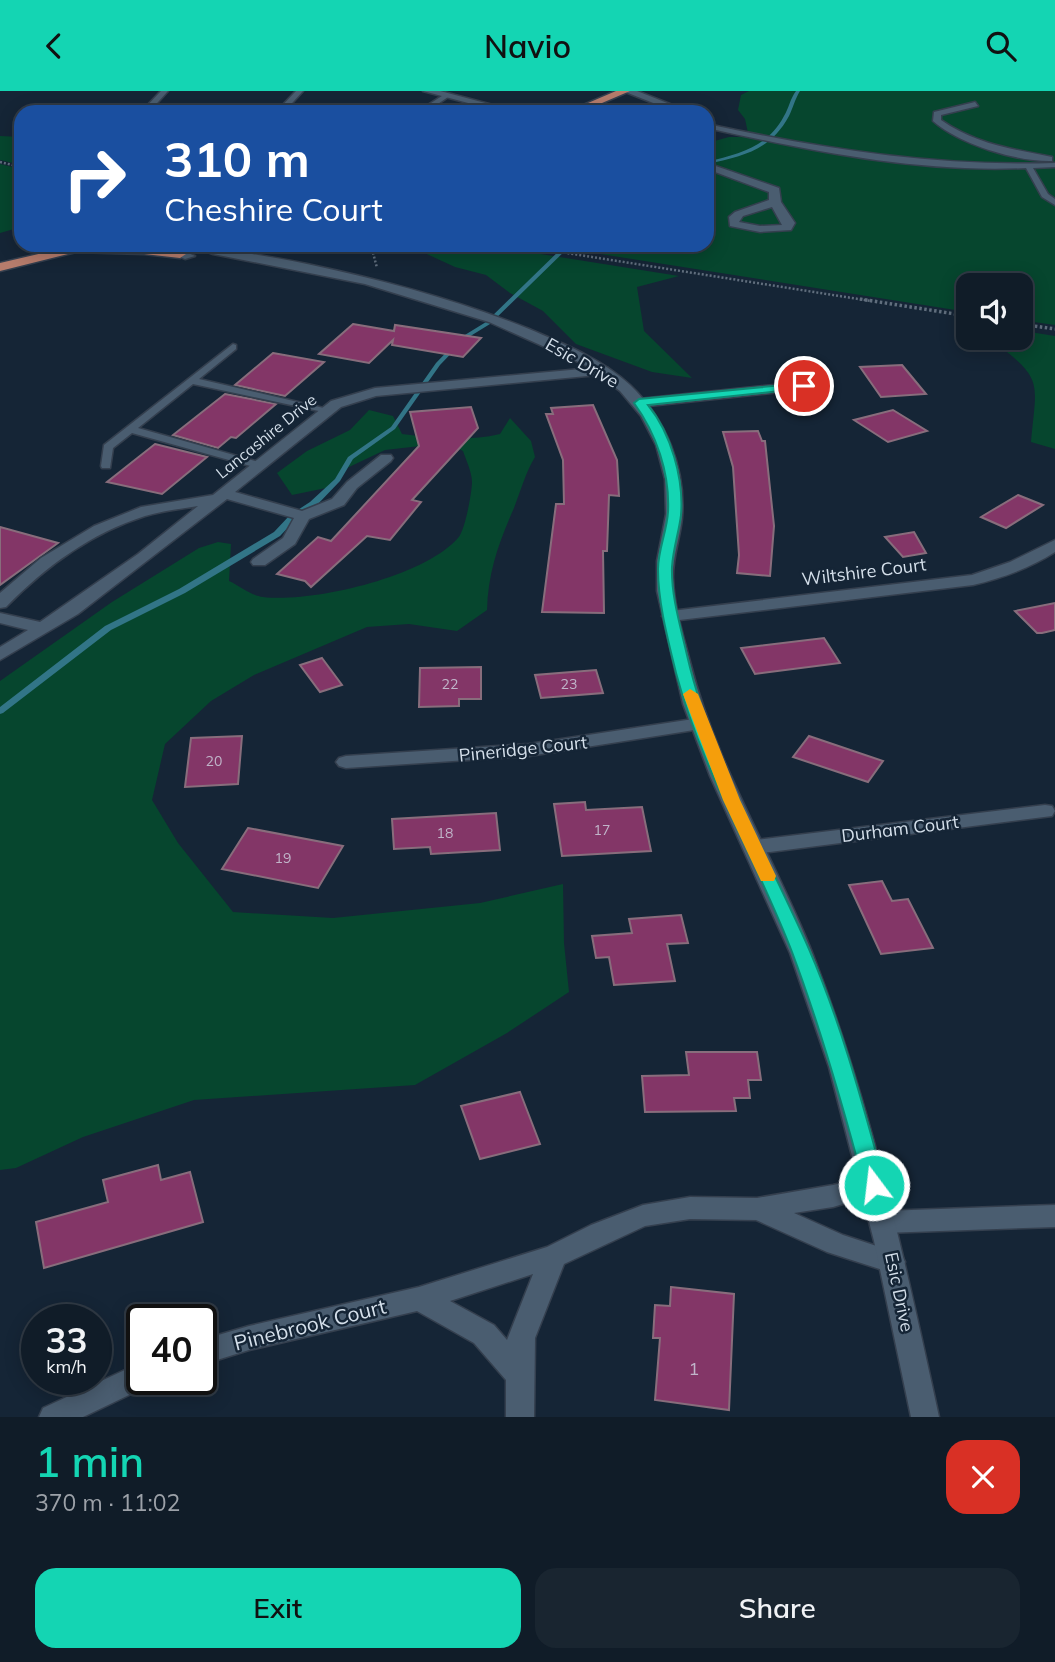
<!DOCTYPE html>
<meta charset="utf-8">
<style>
body{margin:0;font-family:Mulish,sans-serif;background:#192530;color:#f1f3f6;height:100vh;display:flex;flex-direction:column;font-size:26px;white-space:nowrap}
*{box-sizing:border-box;margin:0}
p{font-size:23px;color:#9ca1a8}
.icon{flex:none;width:38px;height:38px;fill:none;stroke:currentColor;stroke-width:2;stroke-linecap:round;stroke-linejoin:round}
.map{position:relative;height:1326px;overflow:hidden}
.panel{display:flex;flex-direction:column;background:#101c28;flex:1}
.panel>*{flex:none}
.guide{position:absolute;left:14px;top:14px;width:700px;height:147px;border-radius:21px;box-shadow:0 4px 18px #0003,0 0 0 2px #303a45;background:#1a4fa0;color:#fff;overflow:hidden}
.buttons{position:absolute;left:956px;top:182px;display:grid;gap:14px}
.buttons a{display:grid;place-items:center;width:77px;height:77px;border-radius:14px;background:#101c28;box-shadow:0 4px 18px #0003,0 0 0 2px #303a45;font-size:35px}
.speed{position:absolute;left:21px;top:1213px;display:flex;gap:14px;font-size:35px;font-weight:700;text-align:center}
.speed>*{display:grid;place-content:center;width:91px;height:91px;border-radius:50%;background:#101c28;box-shadow:0 4px 18px #0003,0 0 0 2px #303a45;line-height:1}
.speed small{font-size:18px;font-weight:400}
.speed .limit{border:4px solid #111;border-radius:10px;background:#fff;color:#111}
.pin{position:absolute;display:grid;place-items:center;width:60px;height:60px;color:#fff;margin:-30px;border:4px solid #fff;border-radius:50%;box-shadow:0 2px 7px #0007}
.me{position:absolute;width:77px;margin:-38px;rotate:345deg;stroke-linejoin:round;filter:drop-shadow(0 0 5px #0008)}
.turn{display:flex;align-items:center;gap:24px;height:147px;padding:0 35px;font-size:32px}
.turn .icon{width:91px;height:91px;stroke-width:2.5}
.turn b{display:block;font-size:49px;line-height:60px}
.round{display:grid;place-items:center;flex:none;width:74px;height:74px;border-radius:21px;background:#192530}
.head{display:flex;align-items:center;justify-content:space-between;height:119px;padding:0 35px}
h1{font-size:42px;font-weight:600;line-height:52px;color:#14d5b3}
.button{display:flex;gap:14px;margin-top:auto;padding:14px 35px}
.button a{flex:1;height:80px;border-radius:21px;background:#14d5b3;color:#111;font-size:28px;font-weight:600;line-height:80px;text-align:center}
.button a+a{background:#192530;color:#f1f3f6}
header{display:flex;justify-content:space-between;align-items:center;height:91px;padding:0 35px;background:#14d5b3;color:#111;font-size:32px;font-weight:600}
.map>svg:first-child{display:block}
.green{fill:#06462e}
.lines{fill:none;stroke-linecap:round;stroke-linejoin:round}
.stream{fill:#327587;fill-rule:evenodd}
.building{fill:#833667;stroke:#886d7c;stroke-width:2}
.service-casing{stroke:#343f4e;stroke-width:3}
.minor-casing{stroke:#343f4e;stroke-width:3}
.tertiary-casing{stroke:#343f4e;stroke-width:3}
.primary-casing{stroke:#343f4e;stroke-width:3}
.path-far1{stroke:#606e7d;stroke-width:2.5;stroke-dasharray:2 2;stroke-linecap:butt}
.path{stroke:#606e7d;stroke-width:3.5;stroke-dasharray:2.5 2.5;stroke-linecap:butt}
.service{fill:#4a5d70;fill-rule:evenodd}
.minor{fill:#4a5d70;fill-rule:evenodd}
.tertiary{fill:#4a5d70;fill-rule:evenodd}
.primary{fill:#b67c6c;fill-rule:evenodd}
.route{fill:#14d5b3;stroke:#0d8a74;stroke-width:2}
.slow{fill:#f59e0b}
.labels{text-anchor:middle;stroke-width:5;stroke-linejoin:round;paint-order:stroke}
.number-label{font-size:14px;fill:#c0b5c9}
.far-street-label{font-size:16px;fill:#d4dfea;stroke:#152536}
.street-label{font-size:18px;fill:#d4dfea;stroke:#152536}
.near-number-label{font-size:18px;fill:#c0b5c9}
.near-street-label{font-size:21px;fill:#d4dfea;stroke:#152536}
</style>
<header><svg class="icon" aria-label="back" viewBox="0 0 24 24"><path d="M15 5l-7 7 7 7"/></svg>Navio<svg class="icon" aria-label="search" viewBox="0 0 24 24"><circle cx="10" cy="10" r="6"/><path d="M15 15l6 6"/></svg></header>
<div class="map">
<svg width="1055" height="1326" viewBox="0 0 1055 1326">
<rect width="100%" height="100%" fill="#152536"/>
<!-- green -->
<g class="green">
<polygon points="749,0 1055,0 1055,234 1020,229 1020,194 968,194 968,221 543,154 707,154 707,52 729,46 745,46 855,65 925,75 960,77 953,71 860,61 748,42 745,28 738,19 741,4"/>
<polygon points="0,45 21,46 21,74 0,69"/>
<polygon points="0,73 21,78 21,136 0,142"/>
<polygon points="415,154 484,154 679,185 637,196 644,240 692,287 652,281 576,253 543,220 510,202 486,184 455,176 418,159"/>
<path d="M 1030,241 L 1055,245 L 1055,358 L 1031,351 C 1036,292 1045,289 994,251 L 1020,247 L 1020,244 Z"/>
<path d="M 369,319 L 393,325 L 402,343 C 436,347 466,351 500,343 L 510,327 L 531,350 L 535,366 C 525,383 521,399 514,417 C 499,451 488,481 487,519 L 457,540 L 409,533 L 367,536 L 254,584 L 211,610 L 165,653 L 152,709 L 178,752 L 233,821 L 333,827 L 480,812 L 563,793 L 564,852 L 569,901 L 507,942 L 415,994 L 194,1009 L 83,1046 L 16,1077 L 0,1079 L 0,590 L 112,511 L 199,457 L 218,451 L 231,453 L 229,490 C 240,495 252,505 263,506 C 312,512 424,486 458,447 C 465,440 472,401 472,391 C 472,381 466,369 463,360 L 447,352 L 385,359 L 347,377 L 326,397 L 292,404 L 277,382 L 307,360 L 350,339 Z"/>
</g>
<g class="lines">
<!-- stream -->
<g class="stream">
<path d="M 796,0 L 800,0 C 795,8 793,17 789,25 C 770,60 742,65 707,73 L 707,71 C 740,62 767,57 784,25 C 789,17 790,8 796,0 Z"/>
<polygon points="565,154 571,154 490,233 464,249 440,274 395,338 353,368 340,390 316,415 296,428 280,445 185,502 111,539 3,622 0,623 0,616 105,535 179,498 274,441 290,424 310,411 335,388 348,366 391,336 436,272 460,247 486,231"/>
</g>
</g>
<!-- building -->
<g class="building">
<polygon points="353,233 394,240 395,234 481,247 463,266 392,254 393,249 369,272 319,263"/>
<polygon points="273,262 324,271 285,305 235,294"/>
<polygon points="902,274 926,303 881,306 860,276"/>
<polygon points="225,303 276,313 236,347 231,346 218,357 173,344"/>
<polygon points="593,314 617,369 619,405 609,404 607,460 603,460 604,522 542,521 556,413 564,413 563,369 546,323 553,323 551,317"/>
<polygon points="471,316 478,337 412,409 421,411 390,449 367,445 311,496 305,490 277,483 318,446 331,450 419,355 410,321"/>
<polygon points="893,319 927,340 888,351 854,329"/>
<polygon points="758,340 762,350 765,350 774,435 770,485 737,482 739,464 733,376 723,341"/>
<polygon points="155,353 207,366 162,403 107,391"/>
<polygon points="1018,404 1043,414 1006,437 981,426"/>
<polygon points="0,436 58,452 0,494"/>
<polygon points="914,441 926,462 903,466 885,446"/>
<polygon points="1055,512 1055,539 1042,542 1037,542 1015,520"/>
<polygon points="824,547 840,572 755,583 741,557"/>
<polygon points="322,567 342,594 320,601 300,574"/>
<polygon points="481,576 481,608 459,608 459,615 419,616 420,577"/>
<polygon points="596,579 603,602 541,607 535,584"/>
<polygon points="242,645 238,693 185,696 191,647"/>
<polygon points="809,645 883,670 868,691 793,666"/>
<polygon points="585,711 586,719 642,716 651,760 562,765 554,713"/>
<polygon points="496,722 500,759 431,763 430,756 394,758 392,728"/>
<polygon points="248,737 343,755 318,797 222,778"/>
<polygon points="882,790 892,810 908,808 933,857 881,863 849,794"/>
<polygon points="681,824 688,852 667,853 675,890 614,894 609,866 596,867 592,845 632,842 629,828"/>
<polygon points="686,961 757,961 761,989 748,989 750,1007 734,1007 736,1020 645,1021 642,985 689,984"/>
<polygon points="520,1001 540,1053 480,1068 461,1015"/>
<polygon points="158,1074 161,1089 190,1081 203,1131 44,1177 36,1131 108,1111 103,1089"/>
<polygon points="671,1196 734,1203 729,1319 655,1309 660,1247 653,1247 655,1214 670,1215"/>
</g>
<g class="lines">
<defs>
<g id="service">
<polygon points="161,0 168,0 149,21 141,21"/>
<polygon points="296,0 303,0 284,21 276,21"/>
<polygon points="445,3 451,4 426,21 417,21"/>
<path d="M 975,11 L 978,15 L 941,24 L 941,29 C 975,53 1012,58 1052,66 L 1052,70 C 1017,71 959,53 933,30 L 934,21 Z"/>
<path d="M 707,33 C 823,58 937,76 1055,72 L 1055,76 L 1033,77 L 1048,103 L 1055,108 L 1055,114 L 1042,106 L 1026,77 C 918,82 811,60 707,37 Z"/>
<polygon points="233,253 236,254 236,258 199,288 328,318 328,322 193,293 138,337 262,372 262,376 254,376 132,342 113,357 110,377 102,377 101,375 104,354"/>
</g>
<g id="minor">
<polygon points="423,0 440,0 519,21 502,21"/>
<polygon points="623,0 637,0 690,21 676,21"/>
<path d="M 707,72 L 779,97 L 781,111 L 795,132 L 791,139 L 760,141 L 730,135 L 729,126 L 735,121 L 769,109 L 769,101 L 707,78 ZM 772,116 L 782,134 L 760,135 L 739,131 L 743,125 Z"/>
<path d="M 603,276 L 608,277 L 608,283 L 376,305 L 341,316 L 235,401 L 302,420 L 332,408 L 347,391 L 381,364 L 391,364 L 393,367 L 391,370 L 357,397 L 344,414 L 309,428 L 295,453 L 265,474 L 253,474 L 251,471 L 253,468 L 283,447 L 294,427 L 227,408 L 78,523 L 0,569 L 0,556 L 28,539 L 0,532 L 0,522 L 40,531 L 138,463 L 198,415 C 180,418 162,420 145,425 C 91,442 45,476 6,516 L 0,517 L 0,502 L 41,467 L 94,435 L 141,416 L 213,404 L 331,310 L 375,297 Z"/>
<polygon points="804,291 811,295 809,298 639,316 632,312 639,308"/>
<path d="M 1055,449 L 1055,461 C 1030,477 1002,487 973,494 L 671,530 L 662,525 L 671,520 L 972,484 L 1010,471 Z"/>
<polygon points="700,627 707,629 709,633 707,637 529,665 346,677 339,675 336,671 339,667 346,665 529,653"/>
<polygon points="1045,714 1052,715 1055,720 1052,725 755,763 748,761 745,756 748,751 755,749"/>
<path d="M 874,1084 L 883,1087 L 887,1094 L 883,1101 L 833,1116 L 794,1122 L 843,1144 L 901,1163 L 905,1171 L 901,1179 L 892,1182 L 827,1161 L 756,1129 L 690,1128 L 645,1135 L 564,1173 L 535,1247 L 534,1326 L 506,1326 L 506,1289 L 474,1252 L 417,1220 L 249,1259 L 201,1274 L 201,1249 L 249,1235 L 419,1196 L 547,1156 L 591,1134 L 643,1114 L 690,1106 L 757,1107 L 833,1094 ZM 533,1183 L 507,1249 L 494,1234 L 450,1210 Z"/>
<polygon points="1055,1114 1055,1136 883,1142 874,1139 870,1131 874,1123 883,1120"/>
<polygon points="142,1271 142,1288 154,1288 152,1293 83,1326 39,1326 43,1317"/>
</g>
<g id="tertiary">
<polygon points="153,154 170,154 195,165 185,168"/>
<path d="M 189,154 L 208,154 C 240,162 274,166 307,173 C 383,189 457,209 529,238 C 564,253 602,268 630,294 C 666,328 686,378 682,427 C 680,448 672,467 673,488 C 674,516 683,544 690,571 C 716,675 774,765 813,864 C 871,1013 905,1170 939,1326 L 911,1326 L 874,1150 L 829,976 L 790,862 L 710,685 L 683,613 L 657,500 L 657,470 L 666,423 L 665,388 L 656,354 L 641,325 L 620,300 L 585,274 L 489,231 L 365,193 L 213,163 Z"/>
</g>
<g id="primary">
<polygon points="616,0 630,0 581,21 567,21"/>
<path d="M 77,154 C 98,154 172,152 186,163 L 180,167 L 144,163 L 76,161 L 0,180 L 0,172 Z"/>
<polygon points="193,154 207,154 209,157 203,161"/>
</g>
</defs>
<!-- service casing -->
<use href="#service" class="service-casing"/>
<!-- minor casing -->
<use href="#minor" class="minor-casing"/>
<!-- tertiary casing -->
<use href="#tertiary" class="tertiary-casing"/>
<!-- primary casing -->
<use href="#primary" class="primary-casing"/>
<!-- path-far1 -->
<g class="path-far1">
<polyline points="0,71 21,76"/>
<polyline points="371,154 377,177"/>
<polyline points="516,154 871,210"/>
</g>
<!-- path -->
<g class="path">
<polyline points="860,208 968,225"/>
<polyline points="1020,233 1055,238"/>
</g>
<!-- service -->
<use href="#service" class="service"/>
<!-- minor -->
<use href="#minor" class="minor"/>
<!-- tertiary -->
<use href="#tertiary" class="tertiary"/>
<!-- primary -->
<use href="#primary" class="primary"/>
</g>
<!-- route -->
<path class="route" d="M 804,292 L 809,295 L 808,297 L 648,314 C 671,342 684,388 681,424 C 679,441 673,458 672,476 C 671,505 681,537 687,564 C 711,668 766,761 809,858 C 842,934 863,1014 885,1094 L 882,1100 L 874,1103 L 867,1100 L 864,1094 C 843,1015 821,938 792,861 C 756,767 702,680 676,582 C 668,549 658,512 658,478 C 658,459 667,440 668,421 C 670,382 656,342 634,312 L 639,308 Z"/>
<!-- slow -->
<polygon class="slow" points="690,598 698,603 740,709 776,785 774,790 761,790 723,709 683,603"/>
<g class="labels">
<!-- number labels -->
<g class="number-label">
<text x="450" y="598">22</text>
<text x="569" y="598">23</text>
<text x="214" y="675">20</text>
<text x="602" y="744">17</text>
<text x="445" y="747">18</text>
<text x="283" y="772">19</text>
</g>
<!-- far-street labels -->
<g class="far-street-label">
<text transform="translate(266 345) rotate(-39)" y="6">Lancashire Drive</text>
</g>
<!-- street labels -->
<g class="street-label">
<text transform="translate(582 272) rotate(30)" y="6">Esic Drive</text>
<text transform="translate(864 481) rotate(-7)" y="6">Wiltshire Court</text>
<text transform="translate(523 658) rotate(-6)" y="6">Pineridge Court</text>
<text transform="translate(900 738) rotate(-7)" y="6">Durham Court</text>
<text transform="translate(899 1201) rotate(78)" y="6">Esic Drive</text>
</g>
<!-- near-number labels -->
<g class="near-number-label">
<text x="694" y="1284">1</text>
</g>
<!-- near-street labels -->
<g class="near-street-label">
<text transform="translate(310 1234) rotate(-14)" y="7">Pinebrook Court</text>
</g>
</g>
</svg>
<div class="buttons">
<a><svg class="icon" aria-label="sound" viewBox="0 0 24 24"><path d="M4 9h4l5-4v14l-5-4H4zM17 9q2 3 0 6"/></svg></a>
</div>
<div class="speed"><div>33<small>km/h</small></div><div class="limit">40</div></div>
<div class="pin" style="left:804px;top:295px;background:#d93025"><svg class="icon" aria-label="arrive" viewBox="0 0 24 24"><path d="M6 21V4h12l-3 4 3 4H6"/></svg></div>
<svg class="me" style="left:874px;top:1094px" viewBox="-20 -20 40 40"><circle r="17" fill="#14d5b3" stroke="#fff" stroke-width="3"/><path d="M0-11L8 9 0 5-8 9z" fill="#fff"/></svg>
<div class="guide">
<div class="turn"><svg class="icon" aria-label="right" viewBox="0 0 24 24"><path d="M7 20v-9h11M14 6l5 5-5 5"/></svg><div><b>310 m</b>Cheshire Court</div></div>
</div>
</div>
<section class="panel">
<div class="head"><div><h1>1 min</h1><p>370 m · 11:02</p></div><a class="round" style="background:#d93025;color:#fff"><svg class="icon" aria-label="close" viewBox="0 0 24 24"><path d="M6 6l12 12M18 6L6 18"/></svg></a></div>
<div class="button"><a>Exit</a><a>Share</a></div>
</section>
